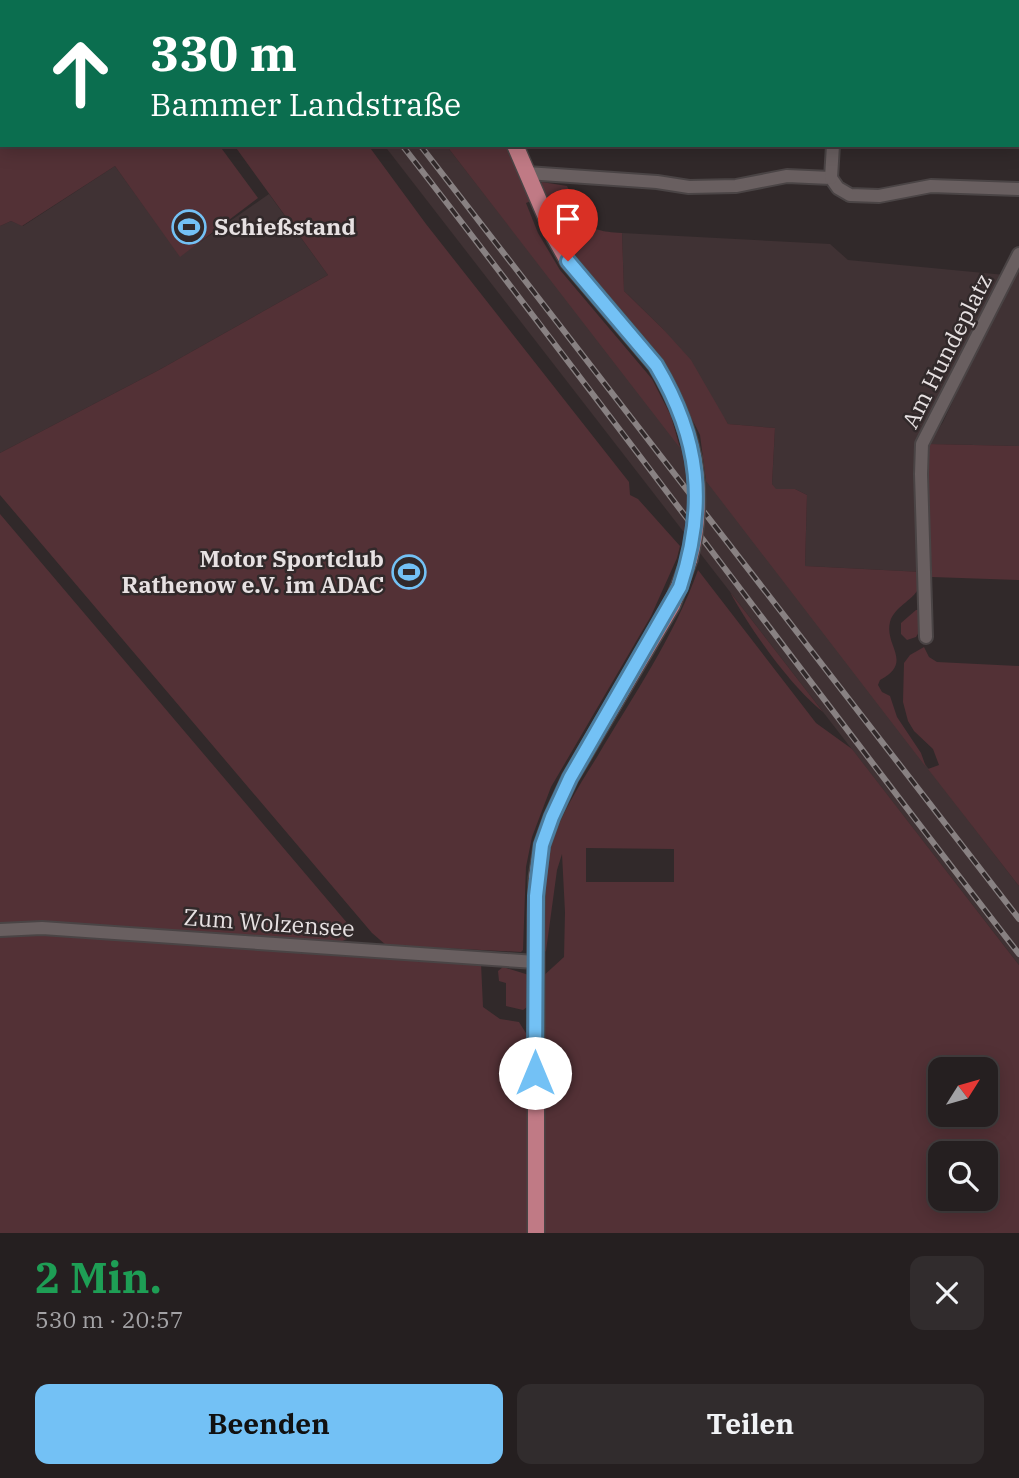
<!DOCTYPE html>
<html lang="de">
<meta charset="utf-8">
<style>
body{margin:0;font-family:"IBM Plex Serif",serif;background:#312c2d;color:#f1f3f6;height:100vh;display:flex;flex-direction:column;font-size:26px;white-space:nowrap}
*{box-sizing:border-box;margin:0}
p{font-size:23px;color:#a3a2a5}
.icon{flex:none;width:38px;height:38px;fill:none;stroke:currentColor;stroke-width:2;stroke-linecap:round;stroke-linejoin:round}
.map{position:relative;height:1233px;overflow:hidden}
.details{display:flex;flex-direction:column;background:#251f20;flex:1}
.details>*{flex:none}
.hud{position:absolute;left:0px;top:0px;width:1020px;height:147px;box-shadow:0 4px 18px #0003,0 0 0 2px #423d3e;background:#0b6e4f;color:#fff;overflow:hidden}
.needle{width:46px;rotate:53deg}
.fabs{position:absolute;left:928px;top:1057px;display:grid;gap:14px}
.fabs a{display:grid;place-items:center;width:70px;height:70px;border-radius:14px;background:#251f20;box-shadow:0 4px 18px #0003,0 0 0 2px #423d3e;font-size:35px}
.pin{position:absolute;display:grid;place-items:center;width:60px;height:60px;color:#fff;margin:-72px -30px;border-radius:50% 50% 50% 0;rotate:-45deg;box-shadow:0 0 7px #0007}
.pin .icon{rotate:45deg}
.me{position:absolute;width:77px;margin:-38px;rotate:0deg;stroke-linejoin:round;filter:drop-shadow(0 0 5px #0008)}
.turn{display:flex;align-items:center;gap:24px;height:147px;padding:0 35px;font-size:32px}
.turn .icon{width:91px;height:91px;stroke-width:2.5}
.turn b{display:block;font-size:49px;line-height:60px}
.round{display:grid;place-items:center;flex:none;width:74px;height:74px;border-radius:14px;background:#312c2d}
.overview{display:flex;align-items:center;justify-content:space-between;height:119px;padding:0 35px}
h1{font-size:42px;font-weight:700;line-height:52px;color:#1e9e55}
.cta{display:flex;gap:14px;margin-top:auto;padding:14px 35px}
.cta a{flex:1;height:80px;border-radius:14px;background:#73c1f5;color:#111;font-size:28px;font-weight:700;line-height:80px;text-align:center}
.cta a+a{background:#312c2d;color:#f1f3f6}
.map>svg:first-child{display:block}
.built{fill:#403234}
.green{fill:#533136;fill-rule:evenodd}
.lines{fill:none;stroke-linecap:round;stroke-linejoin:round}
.minor-casing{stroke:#4a4445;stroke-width:16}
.major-casing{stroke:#4a4445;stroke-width:19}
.minor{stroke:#695f60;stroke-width:12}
.major{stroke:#c07a85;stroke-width:16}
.rail-casing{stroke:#888182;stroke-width:6}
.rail{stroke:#31292a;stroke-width:3.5;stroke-dasharray:10;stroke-linecap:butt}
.major-bridge-casing{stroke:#4a4445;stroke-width:19;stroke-linecap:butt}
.major-bridge{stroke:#c07a85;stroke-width:16}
.route-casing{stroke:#4b7d9f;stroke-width:18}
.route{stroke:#73c1f5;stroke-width:12}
.labels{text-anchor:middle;stroke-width:5;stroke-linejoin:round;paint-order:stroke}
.poi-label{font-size:23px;font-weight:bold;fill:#e7e1e2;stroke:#31292a;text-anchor:start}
.street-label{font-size:23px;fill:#e7e1e2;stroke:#31292a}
</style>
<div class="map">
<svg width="1019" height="1233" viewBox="0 0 1019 1233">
<rect width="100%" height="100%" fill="#31292a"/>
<!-- built -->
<g class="built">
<polygon points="384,145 446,145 610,355 1019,886 1019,965"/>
<polygon points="115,166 180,256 269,194 328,275 159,370 0,453 0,226 11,221 23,226"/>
<polygon points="622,233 830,244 848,260 1005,275 920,434 915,468 922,572 805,566 807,495 795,489 775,489 772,484 775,428 728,424 663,329 624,291"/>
<polygon points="1019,262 1019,446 929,444 943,422"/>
</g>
<!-- green -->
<g class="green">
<polygon points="0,0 258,0 259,2 2,2 2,145 219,145 258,198 180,257 115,166 22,226 11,221 0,226"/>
<polygon points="332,0 451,0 451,2 334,2"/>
<polygon points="234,145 368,145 426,224 629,482 630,495 638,499 680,546 677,558 651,616 551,787 532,837 526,867 523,950 521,952 386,945 372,933 0,495 0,453 159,370 328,275"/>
<polygon points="446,145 509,145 531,201 526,203 538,233 560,270 652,379 671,416 680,448"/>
<path d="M 542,182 L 567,186 C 585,221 580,231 622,233 L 624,291 L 663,329 L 691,360 L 728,424 L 775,428 L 772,484 L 776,489 L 795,489 L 807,495 L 805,566 L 922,572 C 921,576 921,584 919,588 C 912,601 894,607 890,622 C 884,646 914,662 880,680 L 878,685 L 882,692 L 890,696 L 897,717 L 921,753 L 926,767 L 706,481 L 700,435 L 667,369 L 639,332 L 575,260 L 564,242 L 539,185 Z"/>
<polygon points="929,444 1019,446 1019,580 932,577 927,473"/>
<polygon points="0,514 348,924 350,935 347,939 340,942 38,925 0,927"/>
<path d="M 698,570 L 816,723 L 852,749 L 1019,965 L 1019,1233 L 542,1233 L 541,978 L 564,957 L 565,912 L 562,854 L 557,870 L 546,951 L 543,953 C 543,917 541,876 552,842 C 563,811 580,784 597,757 C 633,696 674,637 698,570 ZM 586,848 L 674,849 L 674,882 L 586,882 ZM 940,1069 L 985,1069 L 985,1115 L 940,1115 ZM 940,1153 L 985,1153 L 985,1199 L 940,1199 Z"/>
<path d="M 730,592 L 823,712 C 791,687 750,629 730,592 Z"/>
<polygon points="916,610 919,610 922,627 916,637 907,640 901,634 901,623"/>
<polygon points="924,647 929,657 937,662 1019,666 1019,886 928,769 939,765 933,749 914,731 908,721 903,702 904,663 910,655"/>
<polygon points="40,931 481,963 483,1007 500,1019 519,1022 529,1038 531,1233 0,1233 0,933"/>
<polygon points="503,967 529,975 530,1005 523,1010 506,1006 506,983 499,981 498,971"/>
</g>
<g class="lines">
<defs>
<g id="minor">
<polyline points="1018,107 1019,107"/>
<polyline points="527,173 657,182 689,187 736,186 787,176 831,178 838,188 850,195 879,196 931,186 1019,189"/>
<polyline points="831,178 833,145"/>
<polyline points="926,637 921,474 922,444 1019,254"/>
<polyline points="0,930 42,928 535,962"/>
</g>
<g id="major">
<polyline points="458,0 458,2"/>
<path d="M 515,145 L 555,238 L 568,261 L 656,365 C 674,395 686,423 693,457"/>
<polyline points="536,1233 536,914 537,878 542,845 552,817 570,778 672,605 689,560"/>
</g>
</defs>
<!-- minor casing -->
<use href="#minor" class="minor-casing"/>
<!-- major casing -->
<use href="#major" class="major-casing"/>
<!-- minor -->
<use href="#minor" class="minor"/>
<!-- major -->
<use href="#major" class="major"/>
<defs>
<g id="rail">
<polyline points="290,0 291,2"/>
<polyline points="307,0 308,2"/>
<path d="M 402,145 C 610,413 811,686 1019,954"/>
<polyline points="420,145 1019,919"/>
</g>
</defs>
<!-- rail casing -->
<use href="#rail" class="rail-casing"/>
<!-- rail -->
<use href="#rail" class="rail"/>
<defs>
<path id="major-bridge" d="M 689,560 C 698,526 699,491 693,457"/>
</defs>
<!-- major-bridge casing -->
<use href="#major-bridge" class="major-bridge-casing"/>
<!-- major-bridge -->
<use href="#major-bridge" class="major-bridge"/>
</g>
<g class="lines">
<defs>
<path id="route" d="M 535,1073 L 536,896 L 542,845 L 552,817 L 570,778 L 680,587 C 707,505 700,439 656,365 L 568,261"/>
</defs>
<!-- route casing -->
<use href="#route" class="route-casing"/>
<!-- route -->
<use href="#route" class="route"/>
</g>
<!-- icons -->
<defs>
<symbol id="stadium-ring" viewBox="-11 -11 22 22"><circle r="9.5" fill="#31292a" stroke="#73c1f5" stroke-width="1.5"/><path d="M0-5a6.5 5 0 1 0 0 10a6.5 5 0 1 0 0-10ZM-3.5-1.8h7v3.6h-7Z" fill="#73c1f5"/></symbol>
</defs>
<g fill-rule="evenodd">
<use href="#stadium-ring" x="170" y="208" width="38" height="38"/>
<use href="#stadium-ring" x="390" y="553" width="38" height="38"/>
</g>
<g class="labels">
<!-- poi labels -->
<g class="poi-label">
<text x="214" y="235">Schießstand</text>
<text x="384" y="567" text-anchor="end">Motor Sportclub<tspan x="384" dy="26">Rathenow e.V. im ADAC</tspan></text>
</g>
<!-- street labels -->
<g class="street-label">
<text transform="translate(947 351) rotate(-63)" y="8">Am Hundeplatz</text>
<text transform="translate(269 923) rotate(4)" y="8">Zum Wolzensee</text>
</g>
</g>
</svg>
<div class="fabs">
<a><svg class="needle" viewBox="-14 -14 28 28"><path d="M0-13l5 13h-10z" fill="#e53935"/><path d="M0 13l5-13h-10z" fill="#a3a2a5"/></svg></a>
<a><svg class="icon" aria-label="search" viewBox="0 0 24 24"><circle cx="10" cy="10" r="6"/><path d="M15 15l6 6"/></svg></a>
</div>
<div class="pin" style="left:568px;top:261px;background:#d93025"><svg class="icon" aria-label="arrive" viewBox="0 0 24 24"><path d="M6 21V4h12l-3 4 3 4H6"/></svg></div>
<svg class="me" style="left:535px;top:1073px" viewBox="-20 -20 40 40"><circle r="19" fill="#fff"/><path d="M0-13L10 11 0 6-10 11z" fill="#73c1f5"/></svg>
<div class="hud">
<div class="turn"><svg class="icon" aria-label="ahead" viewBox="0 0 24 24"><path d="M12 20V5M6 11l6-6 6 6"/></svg><div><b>330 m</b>Bammer Landstraße</div></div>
</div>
</div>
<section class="details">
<div class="overview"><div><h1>2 Min.</h1><p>530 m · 20:57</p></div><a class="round"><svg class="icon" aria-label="close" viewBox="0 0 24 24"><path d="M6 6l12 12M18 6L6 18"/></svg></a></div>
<div class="cta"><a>Beenden</a><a>Teilen</a></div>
</section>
